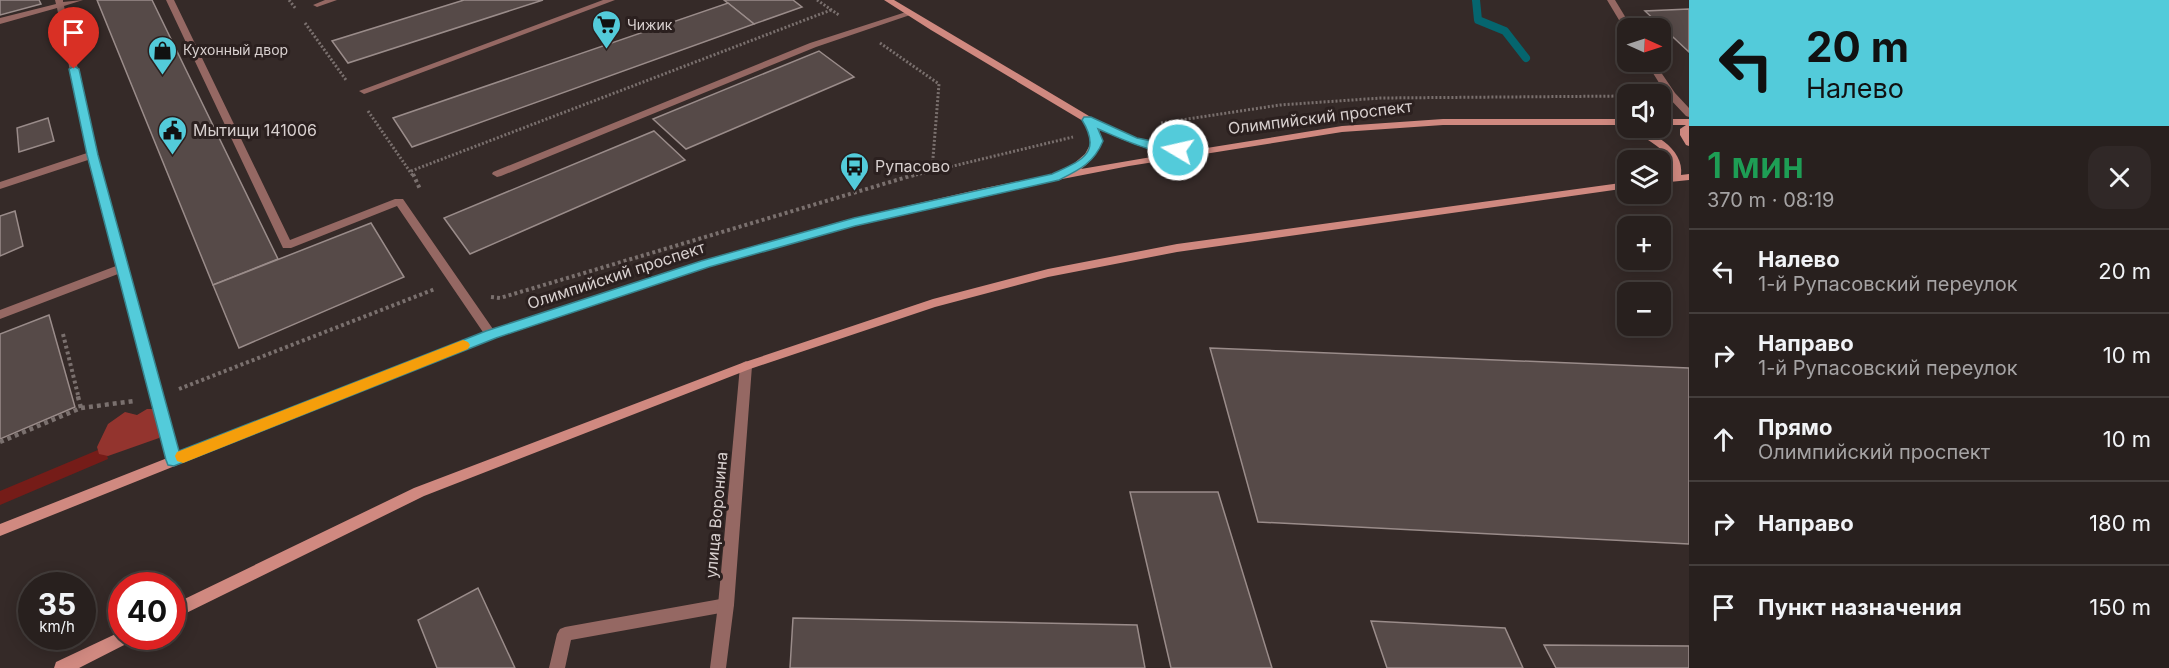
<!DOCTYPE html>
<html lang="ru">
<meta charset="utf-8">
<style>
body{margin:0;font-family:Inter,sans-serif;background:#302827;color:#f1f3f6;height:100vh;display:flex;flex-direction:column;font-size:22px;white-space:nowrap}
*{box-sizing:border-box;margin:0}
p{font-size:20px;color:#a5a3a4}
.icon{flex:none;width:33px;height:33px;fill:none;stroke:currentColor;stroke-width:2;stroke-linecap:round;stroke-linejoin:round}
.map{position:relative;flex:1;overflow:hidden}
.details{display:flex;flex-direction:column;background:#28201e;width:480px}
.details>*{flex:none}
.guide{background:#53cbda;color:#111;overflow:hidden}
.needle{width:39px;rotate:93deg}
.buttons{position:absolute;left:1617px;top:18px;display:grid;gap:12px}
.buttons a{display:grid;place-items:center;width:54px;height:54px;border-radius:12px;background:#28201e;box-shadow:0 3px 15px #0003,0 0 0 2px #443e3c;font-size:30px}
.speed{position:absolute;left:18px;top:572px;display:flex;gap:12px;font-size:30px;font-weight:700;text-align:center}
.speed>*{display:grid;place-content:center;width:78px;height:78px;border-radius:50%;background:#28201e;box-shadow:0 3px 15px #0003,0 0 0 2px #443e3c;line-height:1}
.speed small{font-size:15px;font-weight:400}
.speed .limit{border:9px solid #d22;background:#fff;color:#111}
.pin{position:absolute;display:grid;place-items:center;width:51px;height:51px;color:#fff;margin:-62px -26px;border-radius:50% 50% 50% 0;rotate:-45deg;box-shadow:0 0 6px #0007}
.pin .icon{rotate:45deg}
.me{position:absolute;width:66px;margin:-33px;rotate:279deg;stroke-linejoin:round;filter:drop-shadow(0 0 4px #0008)}
.turn{display:flex;align-items:center;gap:21px;height:126px;padding:0 18px;font-size:27px}
.turn .icon{width:78px;height:78px;stroke-width:2.5}
.turn b{display:block;font-size:42px;line-height:51px}
.round{display:grid;place-items:center;flex:none;width:63px;height:63px;border-radius:18px;background:#302827}
.summary{display:flex;align-items:center;justify-content:space-between;height:102px;padding:0 18px}
h1{font-size:36px;font-weight:600;line-height:45px;color:#1e9e55}
ul{padding:0;list-style:none}
li{display:flex;align-items:center;gap:18px;height:84px;padding:0 18px;border-top:2px solid #443e3c}
li div{flex:1}
li b{display:block;font-size:22px}
li em{font-style:normal}
main{display:flex;flex:1;min-height:0}
.map>svg:first-child{display:block}
.green{fill:#751c18}
.forest{fill:#93342e}
.lines{fill:none;stroke-linecap:round;stroke-linejoin:round}
.stream{stroke:#05656e;stroke-width:8}
.building{fill:#564a48;stroke:#9a8c8a;stroke-width:1.5}
.path-far2{stroke:#7a706e;stroke-width:3;stroke-dasharray:2 2;stroke-linecap:butt}
.path-far1{stroke:#7a706e;stroke-width:4;stroke-dasharray:3 3;stroke-linecap:butt}
.path{stroke:#7a706e;stroke-width:4.5;stroke-dasharray:4 4;stroke-linecap:butt}
.lane{fill:#956863;fill-rule:evenodd}
.street{fill:#956863;fill-rule:evenodd}
.secondary{fill:#d08980;fill-rule:evenodd}
.route{fill:#53cbda;stroke:#36848e;stroke-width:1.5}
.slow{fill:#f59e0b}
.labels{text-anchor:middle;stroke-width:6;stroke-linejoin:round;paint-order:stroke}
.far-poi-label{font-size:14px;fill:#d8d0cf;stroke:#2b201f;text-anchor:start}
.street-label{font-size:16px;fill:#d8d0cf;stroke:#2b201f}
.poi-label{font-size:16px;fill:#d8d0cf;stroke:#2b201f;text-anchor:start}
</style>
<main>
<div class="map">
<svg width="1689" height="668" viewBox="0 0 1689 668">
<rect width="100%" height="100%" fill="#352a28"/>
<!-- green -->
<polygon class="green" points="105,447 108,459 0,505 0,491"/>
<!-- forest -->
<polygon class="forest" points="147,409 157,409 166,426 159,438 108,456 99,454 97,447 108,424 125,412 137,415"/>
<g class="lines">
<!-- stream -->
<polyline class="stream" points="1476,0 1478,20 1505,31 1526,58"/>
</g>
<!-- building -->
<g class="building">
<polygon points="0,0 39,0 41,4 0,15"/>
<polygon points="97,0 152,0 278,259 213,285"/>
<polygon points="464,0 543,0 348,63 332,41"/>
<polygon points="724,0 793,0 802,7 754,24"/>
<polygon points="728,3 754,24 412,147 393,118"/>
<polygon points="1689,9 1689,52 1645,11"/>
<polygon points="819,51 854,77 686,149 653,119"/>
<polygon points="48,118 54,141 19,152 17,128"/>
<polygon points="654,131 685,160 470,254 444,218"/>
<polygon points="15,211 23,246 0,256 0,216"/>
<polygon points="371,223 404,277 239,348 213,285"/>
<polygon points="49,315 75,407 0,439 0,334"/>
<polygon points="1210,348 1689,368 1689,544 1258,522"/>
<polygon points="1130,492 1218,492 1272,668 1171,668"/>
<polygon points="478,588 515,668 437,668 418,620"/>
<polygon points="793,618 1137,625 1145,668 790,668"/>
<polygon points="1371,621 1505,628 1523,668 1387,668"/>
<polygon points="1544,645 1689,646 1689,668 1556,668"/>
</g>
<g class="lines">
<!-- path-far2 -->
<g class="path-far2">
<polyline points="289,0 296,9"/>
<polyline points="817,0 839,15"/>
<polyline points="305,23 346,80"/>
<polyline points="880,43 939,84 932,170"/>
<polyline points="368,111 413,176"/>
<polyline points="1161,123 1280,105 1381,98 1628,96"/>
<polyline points="411,171 831,10"/>
<polyline points="912,176 1073,137"/>
</g>
<!-- path-far1 -->
<g class="path-far1">
<polyline points="413,174 420,189"/>
<polyline points="491,297 500,298 917,174"/>
<polyline points="63,334 78,395"/>
<polyline points="179,389 435,289"/>
</g>
<!-- path -->
<g class="path">
<polyline points="81,408 134,401"/>
<polyline points="0,442 81,408 77,393"/>
</g>
<!-- lane -->
<g class="lane">
<polygon points="55,0 63,0 63,2 83,0 64,6 97,155 181,460 179,464 174,466 169,464 167,460 118,274 0,319 0,310 116,266 88,160 0,189 0,182 87,153 57,8 0,24 0,18 56,4"/>
<polygon points="166,0 174,0 290,240 395,199 403,199 495,332 497,335 495,338 487,338 397,206 291,248 283,248"/>
<polygon points="325,0 337,0 317,7 313,5"/>
<polygon points="603,0 615,0 367,93 364,94 359,91"/>
<polygon points="1607,0 1615,0 1632,28 1625,30"/>
<polygon points="906,12 913,14 816,47 501,176 497,177 492,174 493,172 810,43"/>
<polygon points="1646,62 1654,62 1675,93 1689,108 1689,117 1686,116 1668,97"/>
<polygon points="726,598 731,600 734,605 731,610 726,612 571,640 565,668 549,668 557,634 560,629 565,627"/>
</g>
<!-- street -->
<polygon class="street" points="746,361 750,363 752,366 734,605 726,668 710,668 718,605 740,366 742,363"/>
<!-- secondary -->
<g class="secondary">
<path d="M 884,0 L 894,0 L 1094,119 L 1137,138 L 1181,148 L 1182,152 L 1342,126 L 1443,119 L 1628,119 L 1628,125 L 1443,125 L 1342,132 L 1129,166 L 985,194 L 855,225 L 709,267 L 495,338 L 0,536 L 0,524 L 487,332 L 701,261 L 850,219 L 985,188 L 1064,172 L 1085,154 L 1091,143 L 1089,129 L 1083,121 L 931,30 ZM 1099,129 L 1130,142 L 1175,153 L 1081,169 C 1094,159 1105,146 1099,129 Z"/>
<polygon points="1660,119 1689,119 1689,146 1686,145 1680,135 1680,129 1686,125 1660,125"/>
<path d="M 1628,126 L 1628,128 C 1650,128 1685,149 1681,175 L 1689,174 L 1689,180 L 1660,183 L 1660,176 L 1671,172 C 1673,150 1644,137 1627,130 L 1625,128 Z"/>
<polygon points="1628,182 1628,188 1177,252 1048,277 935,307 750,369 424,496 172,620 172,605 414,488 742,363 933,299 1048,269 1177,244"/>
<polygon points="122,631 122,636 135,636 132,641 79,668 54,668 56,662"/>
</g>
</g>
<!-- route -->
<path class="route" d="M 74,66 L 79,69 L 98,155 L 179,451 L 486,331 L 701,261 L 854,218 L 1052,174 C 1080,161 1103,154 1082,120 L 1084,117 L 1091,117 L 1137,138 L 1182,147 L 1183,150 C 1169,162 1115,136 1098,129 L 1103,141 C 1094,163 1079,170 1059,180 L 855,226 L 709,267 L 496,338 L 174,466 L 168,465 L 166,460 L 87,155 L 69,69 Z"/>
<!-- slow -->
<polygon class="slow" points="463,340 468,342 470,345 468,349 183,463 177,461 175,456 177,452"/>
<!-- icons -->
<defs>
<symbol id="supermarket-pin" viewBox="-11 -11 22 30"><path d="M0 17L-7.5 6A9.5 9.5 0 1 1 7.5 6Z" fill="#53cbda" stroke="#2b201f"/><path d="M-6-5.5h2.5l.6 2H6L4.5 2H-2.5L-4.4-4H-6ZM-1.5 3.2a1.3 1.3 0 1 0 .1 0ZM3 3.2a1.3 1.3 0 1 0 .1 0Z" fill="#111"/></symbol>
<symbol id="shop-pin" viewBox="-11 -11 22 30"><path d="M0 17L-7.5 6A9.5 9.5 0 1 1 7.5 6Z" fill="#53cbda" stroke="#2b201f"/><path d="M-5-2.5h2.3a2.7 3.5 0 0 1 5.4 0H5L5.5 6h-11ZM-1.5-2.5h3a1.5 2.3 0 0 0-3 0Z" fill="#111"/></symbol>
<symbol id="civic-pin" viewBox="-11 -11 22 30"><path d="M0 17L-7.5 6A9.5 9.5 0 1 1 7.5 6Z" fill="#53cbda" stroke="#2b201f"/><path d="M-.6-6.5H3V-4.5H.6V-3L4-1V1h2V6H-6V1h2V-1L-.6-3ZM-1.2 2.5V6h2.4V2.5Z" fill="#111"/></symbol>
<symbol id="bus-pin" viewBox="-11 -11 22 30"><path d="M0 17L-7.5 6A9.5 9.5 0 1 1 7.5 6Z" fill="#53cbda" stroke="#2b201f"/><path d="M-5-6H5V4H4V6H2V4H-2V6H-4V4H-5ZM-3.5-4V0h7V-4ZM-3.5 1.2v1.5H-2V1.2ZM2 1.2v1.5H3.5V1.2Z" fill="#111"/></symbol>
</defs>
<g fill-rule="evenodd">
<use href="#supermarket-pin" x="590" y="8" width="33" height="45"/>
<use href="#shop-pin" x="146" y="34" width="33" height="45"/>
<use href="#civic-pin" x="156" y="114" width="33" height="45"/>
<use href="#bus-pin" x="838" y="150" width="33" height="45"/>
</g>
<g class="labels">
<!-- far-poi labels -->
<g class="far-poi-label">
<text x="627" y="30">Чижик</text>
<text x="183" y="55">Кухонный двор</text>
</g>
<!-- street labels -->
<g class="street-label">
<text transform="translate(1320 117) rotate(-7)" y="6">Олимпийский проспект</text>
<text transform="translate(616 275) rotate(-18)" y="6">Олимпийский проспект</text>
<text transform="translate(716 515) rotate(-85)" y="6">улица Воронина</text>
</g>
<!-- poi labels -->
<g class="poi-label">
<text x="193" y="136">Мытищи 141006</text>
<text x="875" y="172">Рупасово</text>
</g>
</g>
</svg>
<div class="buttons">
<a><svg class="needle" viewBox="-14 -14 28 28"><path d="M0-13l5 13h-10z" fill="#e53935"/><path d="M0 13l5-13h-10z" fill="#a5a3a4"/></svg></a>
<a><svg class="icon" aria-label="sound" viewBox="0 0 24 24"><path d="M4 9h4l5-4v14l-5-4H4zM17 9q2 3 0 6"/></svg></a>
<a><svg class="icon" aria-label="layers" viewBox="0 0 24 24"><path d="M12 4l9 5-9 5-9-5zM3 14l9 5 9-5"/></svg></a>
<a>+</a>
<a>−</a>
</div>
<div class="speed"><div>35<small>km/h</small></div><div class="limit">40</div></div>
<div class="pin" style="left:74px;top:69px;background:#d93025"><svg class="icon" aria-label="arrive" viewBox="0 0 24 24"><path d="M6 21V4h12l-3 4 3 4H6"/></svg></div>
<svg class="me" style="left:1178px;top:150px" viewBox="-20 -20 40 40"><circle r="17" fill="#53cbda" stroke="#fff" stroke-width="3"/><path d="M0-11L8 9 0 5-8 9z" fill="#fff"/></svg>
</div>
<section class="details">
<div class="guide">
<div class="turn"><svg class="icon" aria-label="left" viewBox="0 0 24 24"><path d="M17 20v-9H6M10 6l-5 5 5 5"/></svg><div><b>20 m</b>Налево</div></div>
</div>
<div class="summary"><div><h1>1 мин</h1><p>370 m · 08:19</p></div><a class="round"><svg class="icon" aria-label="close" viewBox="0 0 24 24"><path d="M6 6l12 12M18 6L6 18"/></svg></a></div>
<ul>
<li><svg class="icon" aria-label="left" viewBox="0 0 24 24"><path d="M17 20v-9H6M10 6l-5 5 5 5"/></svg><div><b>Налево</b><p>1-й Рупасовский переулок</p></div><em>20 m</em></li>
<li><svg class="icon" aria-label="right" viewBox="0 0 24 24"><path d="M7 20v-9h11M14 6l5 5-5 5"/></svg><div><b>Направо</b><p>1-й Рупасовский переулок</p></div><em>10 m</em></li>
<li><svg class="icon" aria-label="ahead" viewBox="0 0 24 24"><path d="M12 20V5M6 11l6-6 6 6"/></svg><div><b>Прямо</b><p>Олимпийский проспект</p></div><em>10 m</em></li>
<li><svg class="icon" aria-label="right" viewBox="0 0 24 24"><path d="M7 20v-9h11M14 6l5 5-5 5"/></svg><div><b>Направо</b></div><em>180 m</em></li>
<li><svg class="icon" aria-label="arrive" viewBox="0 0 24 24"><path d="M6 21V4h12l-3 4 3 4H6"/></svg><div><b>Пункт назначения</b></div><em>150 m</em></li>
</ul>
</section>
</main>
